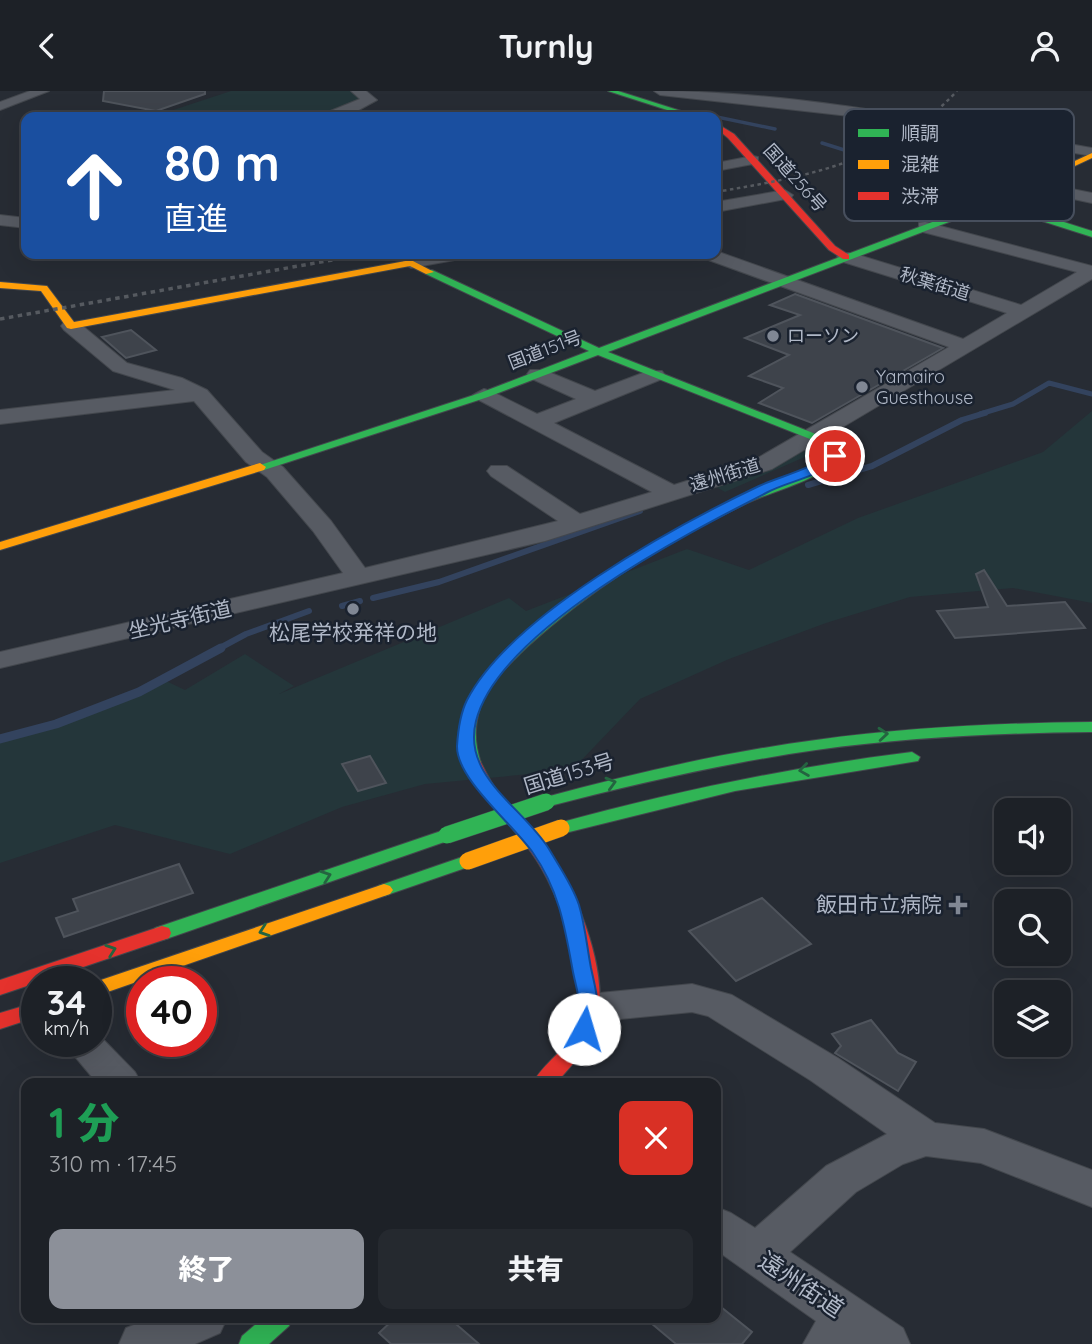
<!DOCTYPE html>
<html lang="ja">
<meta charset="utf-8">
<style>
body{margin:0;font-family:Quicksand,"Noto Sans JP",sans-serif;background:#25292f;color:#f1f3f6;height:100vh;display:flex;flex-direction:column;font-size:26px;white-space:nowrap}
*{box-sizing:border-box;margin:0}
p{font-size:23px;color:#a0a3a7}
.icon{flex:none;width:38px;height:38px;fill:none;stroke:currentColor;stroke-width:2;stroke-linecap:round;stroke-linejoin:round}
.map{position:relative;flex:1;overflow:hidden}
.side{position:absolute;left:21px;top:987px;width:700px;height:245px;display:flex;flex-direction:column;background:#1d2127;border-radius:14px;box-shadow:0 7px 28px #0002,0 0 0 2px #3b3e44}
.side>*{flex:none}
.banner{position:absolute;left:21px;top:21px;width:700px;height:147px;border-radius:14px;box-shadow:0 7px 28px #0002,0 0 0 2px #3b3e44;background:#1a4fa0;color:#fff;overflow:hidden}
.fabs{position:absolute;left:994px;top:707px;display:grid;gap:14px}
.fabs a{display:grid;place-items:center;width:77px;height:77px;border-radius:14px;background:#1d2127;box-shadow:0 7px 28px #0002,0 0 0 2px #3b3e44;font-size:35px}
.speed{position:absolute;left:21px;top:875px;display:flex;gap:14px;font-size:35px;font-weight:700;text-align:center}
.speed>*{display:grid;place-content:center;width:91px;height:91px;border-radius:50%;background:#1d2127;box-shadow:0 7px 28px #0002,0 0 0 2px #3b3e44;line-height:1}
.speed small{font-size:18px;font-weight:400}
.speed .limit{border:10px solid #d22;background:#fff;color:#111}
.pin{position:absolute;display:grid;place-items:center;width:60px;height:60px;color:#fff;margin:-30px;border:4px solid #fff;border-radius:50%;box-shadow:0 2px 7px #0007}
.me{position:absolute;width:77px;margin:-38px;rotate:6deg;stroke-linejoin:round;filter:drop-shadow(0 0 5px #0008)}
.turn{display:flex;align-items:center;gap:24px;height:147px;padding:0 28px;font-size:32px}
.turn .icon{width:91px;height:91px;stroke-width:2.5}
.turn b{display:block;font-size:49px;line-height:60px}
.round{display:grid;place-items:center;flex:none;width:74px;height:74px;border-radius:14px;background:#25292f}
.head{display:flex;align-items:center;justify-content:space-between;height:119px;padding:0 28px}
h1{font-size:42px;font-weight:800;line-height:52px;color:#1e9e55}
.button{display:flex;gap:14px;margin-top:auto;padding:14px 28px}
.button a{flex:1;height:80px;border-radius:14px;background:#8c9099;color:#fff;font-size:28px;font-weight:800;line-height:80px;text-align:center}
.button a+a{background:#25292f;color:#f1f3f6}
header{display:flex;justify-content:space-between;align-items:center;height:91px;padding:0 28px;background:#1d2127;font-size:32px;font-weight:800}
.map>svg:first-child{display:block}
.green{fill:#24363a}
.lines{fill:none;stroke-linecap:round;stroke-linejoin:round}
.stream-far3{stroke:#33435e;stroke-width:3.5}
.stream-far2{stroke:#33435e;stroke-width:5}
.stream-far1{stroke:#33435e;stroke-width:6}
.stream{stroke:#33435e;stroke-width:9}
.building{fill:#3e434b;stroke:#4f545c;stroke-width:2}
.street-casing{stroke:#43474d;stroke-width:2}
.fast-casing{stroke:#43474d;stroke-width:2}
.slow-casing{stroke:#43474d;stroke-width:2}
.jam-casing{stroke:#43474d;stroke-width:2}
.street{fill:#575b63;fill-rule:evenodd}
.fast{fill:#30b455;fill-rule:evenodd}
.slow{fill:#ff9f0a;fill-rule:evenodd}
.jam{fill:#e5322d;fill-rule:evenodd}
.rail-far1{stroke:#565a60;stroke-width:2.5;stroke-dasharray:3.5 3.5;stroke-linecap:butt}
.rail{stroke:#565a60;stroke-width:3.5;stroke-dasharray:4.5 4.5;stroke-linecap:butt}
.fast-bridge-casing{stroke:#444850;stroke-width:18;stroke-linecap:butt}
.slow-bridge-casing{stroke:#444850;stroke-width:18;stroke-linecap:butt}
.fast-bridge{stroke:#30b455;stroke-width:17}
.slow-bridge{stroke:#ff9f0a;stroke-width:17}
.oneway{stroke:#246440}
.route{fill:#1a73e8;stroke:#114b97;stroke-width:2}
.poi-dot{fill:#808794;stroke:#1a222f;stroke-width:2.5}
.labels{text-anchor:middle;stroke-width:5;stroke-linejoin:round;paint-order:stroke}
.far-street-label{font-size:18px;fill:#b0b8c7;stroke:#1a222f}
.far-poi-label{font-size:18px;fill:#b0b8c7;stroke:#1a222f;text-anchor:start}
.street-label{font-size:21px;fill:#b0b8c7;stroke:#1a222f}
.poi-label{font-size:21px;fill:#b0b8c7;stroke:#1a222f}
.near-street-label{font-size:24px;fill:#b0b8c7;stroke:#1a222f}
.key{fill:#1a222f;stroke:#474f5d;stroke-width:2}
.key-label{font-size:19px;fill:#b0b8c7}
</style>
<header><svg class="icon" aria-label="back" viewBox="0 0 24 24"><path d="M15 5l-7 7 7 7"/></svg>Turnly<svg class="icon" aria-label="person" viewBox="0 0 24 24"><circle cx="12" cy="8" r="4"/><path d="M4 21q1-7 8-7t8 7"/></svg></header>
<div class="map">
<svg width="1092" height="1253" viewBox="0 0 1092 1253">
<rect width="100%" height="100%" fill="#272c34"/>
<!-- green -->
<g class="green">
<polygon points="231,0 350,0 362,9 313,26 152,26"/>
<path d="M 1092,320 L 1092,512 L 1013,497 L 910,506 L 826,532 L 729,568 L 640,608 L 572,679 L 425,693 L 342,716 L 230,763 L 115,734 L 0,772 L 0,650 C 57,635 113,618 164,589 L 185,599 L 245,563 L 294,595 L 279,603 L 509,507 L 526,520 L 687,458 L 749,479 L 858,427 L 1043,361 Z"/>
<polygon points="804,360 809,362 807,365 725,401 711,393 768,377"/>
</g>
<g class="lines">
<!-- stream-far3 -->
<g class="stream-far3">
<polyline points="693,21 775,38"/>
<polyline points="822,52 857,63"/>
<polyline points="870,67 941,89"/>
</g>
<!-- stream-far2 -->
<polyline class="stream-far2" points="980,323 1013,313 1049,292 1092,303"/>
<!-- stream-far1 -->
<g class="stream-far1">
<polyline points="808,394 872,375 962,329 985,322"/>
<polyline points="373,507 439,491 640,420"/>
<polyline points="342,515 360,510"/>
<polyline points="218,558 246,543 309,520"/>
</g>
<!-- stream -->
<polyline class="stream" points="0,648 56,633 139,601 221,557"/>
</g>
<!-- building -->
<g class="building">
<polygon points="104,0 205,0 205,3 156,20 103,10"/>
<polygon points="795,203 943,257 812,332 759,312 783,297 749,285 789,264 745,247 800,224 770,214"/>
<polygon points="131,239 156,259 126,267 102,246"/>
<polygon points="984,479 1007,515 1065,511 1085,537 955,547 937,520 988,516 976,483"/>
<polygon points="370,665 386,692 358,700 342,673"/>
<polygon points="179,773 193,802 64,846 56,827 78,820 73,808"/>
<polygon points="762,807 811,853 736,890 689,840"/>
<polygon points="871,929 898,962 916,971 898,1000 835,962 841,955 832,943"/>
<polygon points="716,1212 752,1241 742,1253 676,1253 645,1227 716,1227"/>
<polygon points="395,1227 449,1227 479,1253 391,1253 379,1242"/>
</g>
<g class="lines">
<defs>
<g id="street">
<polygon points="30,0 49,0 0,19 0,11"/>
<polygon points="351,0 366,0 377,9 346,26 328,26 328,21 360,8"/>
<path d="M 654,0 C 799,0 949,32 1092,57 L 1092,65 L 885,29 L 660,4 Z"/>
<polygon points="753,65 758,66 758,72 716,80 716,72"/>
<polygon points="1027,89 1092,102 1092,112 1022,97 1019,94"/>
<polygon points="785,99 793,104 791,107 716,121 716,111"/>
<polygon points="0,124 26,127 26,137 0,134"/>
<polygon points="925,131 1092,175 1092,188 772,378 545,450 0,577 0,561 343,482 313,440 267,386 246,371 194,310 0,333 0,319 175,299 113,280 64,239 61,235 64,231 78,231 127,272 182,287 207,299 262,361 283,376 331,430 365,477 558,430 491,385 487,380 491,375 507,375 580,423 652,401 477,308 473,304 484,298 491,300 537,323 576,308 530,287 527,283 530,279 544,279 595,300 648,280 662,280 665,284 662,288 554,332 674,394 756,368 949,256 703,167 701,163 716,163 716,160 963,248 1007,222 840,170 837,166 840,162 852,162 1021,214 1077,181 919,140 919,132"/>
<polygon points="433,163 469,163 460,168 411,177 402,172 405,168"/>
<polygon points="692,893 732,904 838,967 935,1032 984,1038 1092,1079 1092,1116 981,1072 926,1065 903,1073 856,1101 790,1161 903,1237 910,1253 803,1253 816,1230 716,1159 716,1116 731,1122 755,1137 826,1075 887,1043 810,989 708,925 692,921 589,931 576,927 570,917 576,907 589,903"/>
<polygon points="96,941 135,981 141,992 97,992 62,950 96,950"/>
<polygon points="152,1227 227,1227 220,1242 195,1253 119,1253 126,1237"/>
</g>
<g id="fast">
<polygon points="608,0 618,0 700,26 689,26"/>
<polygon points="992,108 1092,140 1092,146 989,113 988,111"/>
<path d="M 980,113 L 983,114 L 983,118 L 608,261 L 818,344 L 836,355 L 841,365 C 817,392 772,399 741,415 C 664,452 591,498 527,556 C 512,571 495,586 485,605 C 474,627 473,649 481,672 L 479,676 L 467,676 C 411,580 657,447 723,414 C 757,396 797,387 829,364 L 827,360 L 810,348 L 598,264 L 488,306 L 264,379 L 260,380 L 254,376 L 480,302 L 589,260 L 426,183 L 426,179 L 432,179 L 599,257 Z"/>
<path d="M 1092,631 L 1092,641 C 1000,642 908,646 816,659 C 725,672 635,693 546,716 L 538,711 L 546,706 C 635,682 725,661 816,649 C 908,636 1000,632 1092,631 Z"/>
<path d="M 912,661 L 920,666 L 918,670 L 735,700 L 561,743 L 555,741 L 552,737 L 555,733 C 672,701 791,676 912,661 Z"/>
<polygon points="447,738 453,740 456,744 453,748 169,847 162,849 155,847 153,842 155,837"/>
<polygon points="468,764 474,766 477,770 474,774 384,805 378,803 375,799 378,795"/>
<polygon points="263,1227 292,1227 289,1235 269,1253 239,1253 242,1245"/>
</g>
<g id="slow">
<polygon points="1092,62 1092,67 983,118 976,116"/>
<polygon points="411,169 434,181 426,183 410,175 71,238 67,237 41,200 0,197 0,191 47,195 74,231"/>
<polygon points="260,372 266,376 264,379 0,459 0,451"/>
<polygon points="384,793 390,795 393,799 390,803 96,905 95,891"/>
</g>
<g id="jam">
<polygon points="716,32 734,43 835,155 849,164 849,168 843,168 829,159 728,47 716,37"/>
<path d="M 473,667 L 479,668 C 485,679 490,691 498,701 C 512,719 530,734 544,753 C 574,793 610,880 597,930 C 591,955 572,974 556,992 L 533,992 C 543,972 566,960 575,938 C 593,892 559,799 531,761 C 509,730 480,708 465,672 Z"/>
<polygon points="162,835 169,837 171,842 169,847 0,904 0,889"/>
<polygon points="37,911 37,926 0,938 0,922"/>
</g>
</defs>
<!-- street casing -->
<use href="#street" class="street-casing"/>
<!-- fast casing -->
<use href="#fast" class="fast-casing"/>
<!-- slow casing -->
<use href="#slow" class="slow-casing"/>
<!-- jam casing -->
<use href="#jam" class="jam-casing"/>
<!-- street -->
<use href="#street" class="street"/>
<!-- fast -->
<use href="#fast" class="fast"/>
<!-- slow -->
<use href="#slow" class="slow"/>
<!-- jam -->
<use href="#jam" class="jam"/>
<!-- rail-far1 -->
<path class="rail-far1" d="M 716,101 C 809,85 890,71 957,0"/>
<!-- rail -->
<polyline class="rail" points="0,228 366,163"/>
<defs>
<polyline id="fast-bridge" points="447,744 546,711"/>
<polyline id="slow-bridge" points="468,770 561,737"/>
</defs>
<!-- fast-bridge casing -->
<use href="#fast-bridge" class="fast-bridge-casing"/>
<!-- slow-bridge casing -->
<use href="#slow-bridge" class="slow-bridge-casing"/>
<!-- fast-bridge -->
<use href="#fast-bridge" class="fast-bridge"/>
<!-- slow-bridge -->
<use href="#slow-bridge" class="slow-bridge"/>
</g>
<!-- one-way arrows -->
<defs><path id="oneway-chevron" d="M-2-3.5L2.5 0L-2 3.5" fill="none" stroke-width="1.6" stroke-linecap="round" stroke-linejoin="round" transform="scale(1.75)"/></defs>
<g class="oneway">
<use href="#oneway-chevron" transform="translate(883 643) rotate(-5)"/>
<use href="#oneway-chevron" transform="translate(804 679) rotate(172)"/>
<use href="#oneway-chevron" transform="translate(611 692) rotate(-16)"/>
<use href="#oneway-chevron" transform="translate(326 785) rotate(-19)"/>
<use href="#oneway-chevron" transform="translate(264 840) rotate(161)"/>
<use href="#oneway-chevron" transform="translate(111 859) rotate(-19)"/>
</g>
<!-- route -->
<path class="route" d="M 831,362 L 842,365 C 823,386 790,389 766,402 C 686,443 499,539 476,630 C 462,686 523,716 549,758 C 559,775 573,795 579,814 C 585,834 587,856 591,877 C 596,900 603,921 591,944 L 577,944 L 574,938 C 575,932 579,924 579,918 C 580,906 575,892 573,881 C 565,837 559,799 533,762 C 514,734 456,688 457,655 C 458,639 460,623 467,609 C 510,525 675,435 759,395 C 784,384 810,379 831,362 Z"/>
<!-- markers -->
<g class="poi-dot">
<circle cx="773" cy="245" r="7"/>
<circle cx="862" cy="296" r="7"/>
<circle cx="353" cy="518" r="7"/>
<path d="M954.5 803.5h7v7h7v7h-7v7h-7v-7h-7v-7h7z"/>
</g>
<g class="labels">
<!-- far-street labels -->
<g class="far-street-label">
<text transform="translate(795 87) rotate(48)" y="6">国道256号</text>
<text transform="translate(935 193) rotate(17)" y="6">秋葉街道</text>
<text transform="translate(545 259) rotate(-21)" y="6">国道151号</text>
<text transform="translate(725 384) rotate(-17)" y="6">遠州街道</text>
</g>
<!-- far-poi labels -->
<g class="far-poi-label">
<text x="787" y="251">ローソン</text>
<text x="876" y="292">Yamairo<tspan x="876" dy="21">Guesthouse</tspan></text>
</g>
<!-- street labels -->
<g class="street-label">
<text transform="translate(180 529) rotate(-13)" y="7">坐光寺街道</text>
<text transform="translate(569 683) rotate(-17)" y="7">国道153号</text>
</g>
<!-- poi labels -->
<g class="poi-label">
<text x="353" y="549">松尾学校発祥の地</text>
<text x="942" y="821" text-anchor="end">飯田市立病院</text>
</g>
<!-- near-street labels -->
<g class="near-street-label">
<text transform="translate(801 1194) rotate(34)" y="8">遠州街道</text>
</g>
</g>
<!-- legend -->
<rect x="844" y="18" width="230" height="112" rx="10" class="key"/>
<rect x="858" y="38" width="31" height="8" fill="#30b455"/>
<rect x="858" y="69" width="31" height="9" fill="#ff9f0a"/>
<rect x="858" y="101" width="31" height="8" fill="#e5322d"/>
<g class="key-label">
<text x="901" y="49">順調</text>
<text x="901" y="80">混雑</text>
<text x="901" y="112">渋滞</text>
</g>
</svg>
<div class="fabs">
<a><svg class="icon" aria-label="sound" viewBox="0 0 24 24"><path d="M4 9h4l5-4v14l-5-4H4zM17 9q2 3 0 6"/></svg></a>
<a><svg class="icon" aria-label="search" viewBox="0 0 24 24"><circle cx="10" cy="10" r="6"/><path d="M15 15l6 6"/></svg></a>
<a><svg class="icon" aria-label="layers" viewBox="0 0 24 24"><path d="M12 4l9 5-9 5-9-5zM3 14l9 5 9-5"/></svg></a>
</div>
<div class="speed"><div>34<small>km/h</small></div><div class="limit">40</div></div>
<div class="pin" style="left:835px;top:365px;background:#d93025"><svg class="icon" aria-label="arrive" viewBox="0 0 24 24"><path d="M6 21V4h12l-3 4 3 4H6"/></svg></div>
<svg class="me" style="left:584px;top:938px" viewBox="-20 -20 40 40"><circle r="19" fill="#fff"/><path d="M0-13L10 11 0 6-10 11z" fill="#1a73e8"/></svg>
<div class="banner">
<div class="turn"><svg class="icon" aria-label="ahead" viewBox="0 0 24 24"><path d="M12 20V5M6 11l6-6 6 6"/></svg><div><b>80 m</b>直進</div></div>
</div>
<section class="side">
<div class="head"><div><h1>1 分</h1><p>310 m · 17:45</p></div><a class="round" style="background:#d93025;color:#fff"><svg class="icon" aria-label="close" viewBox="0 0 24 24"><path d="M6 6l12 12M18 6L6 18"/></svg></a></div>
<div class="button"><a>終了</a><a>共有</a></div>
</section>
</div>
